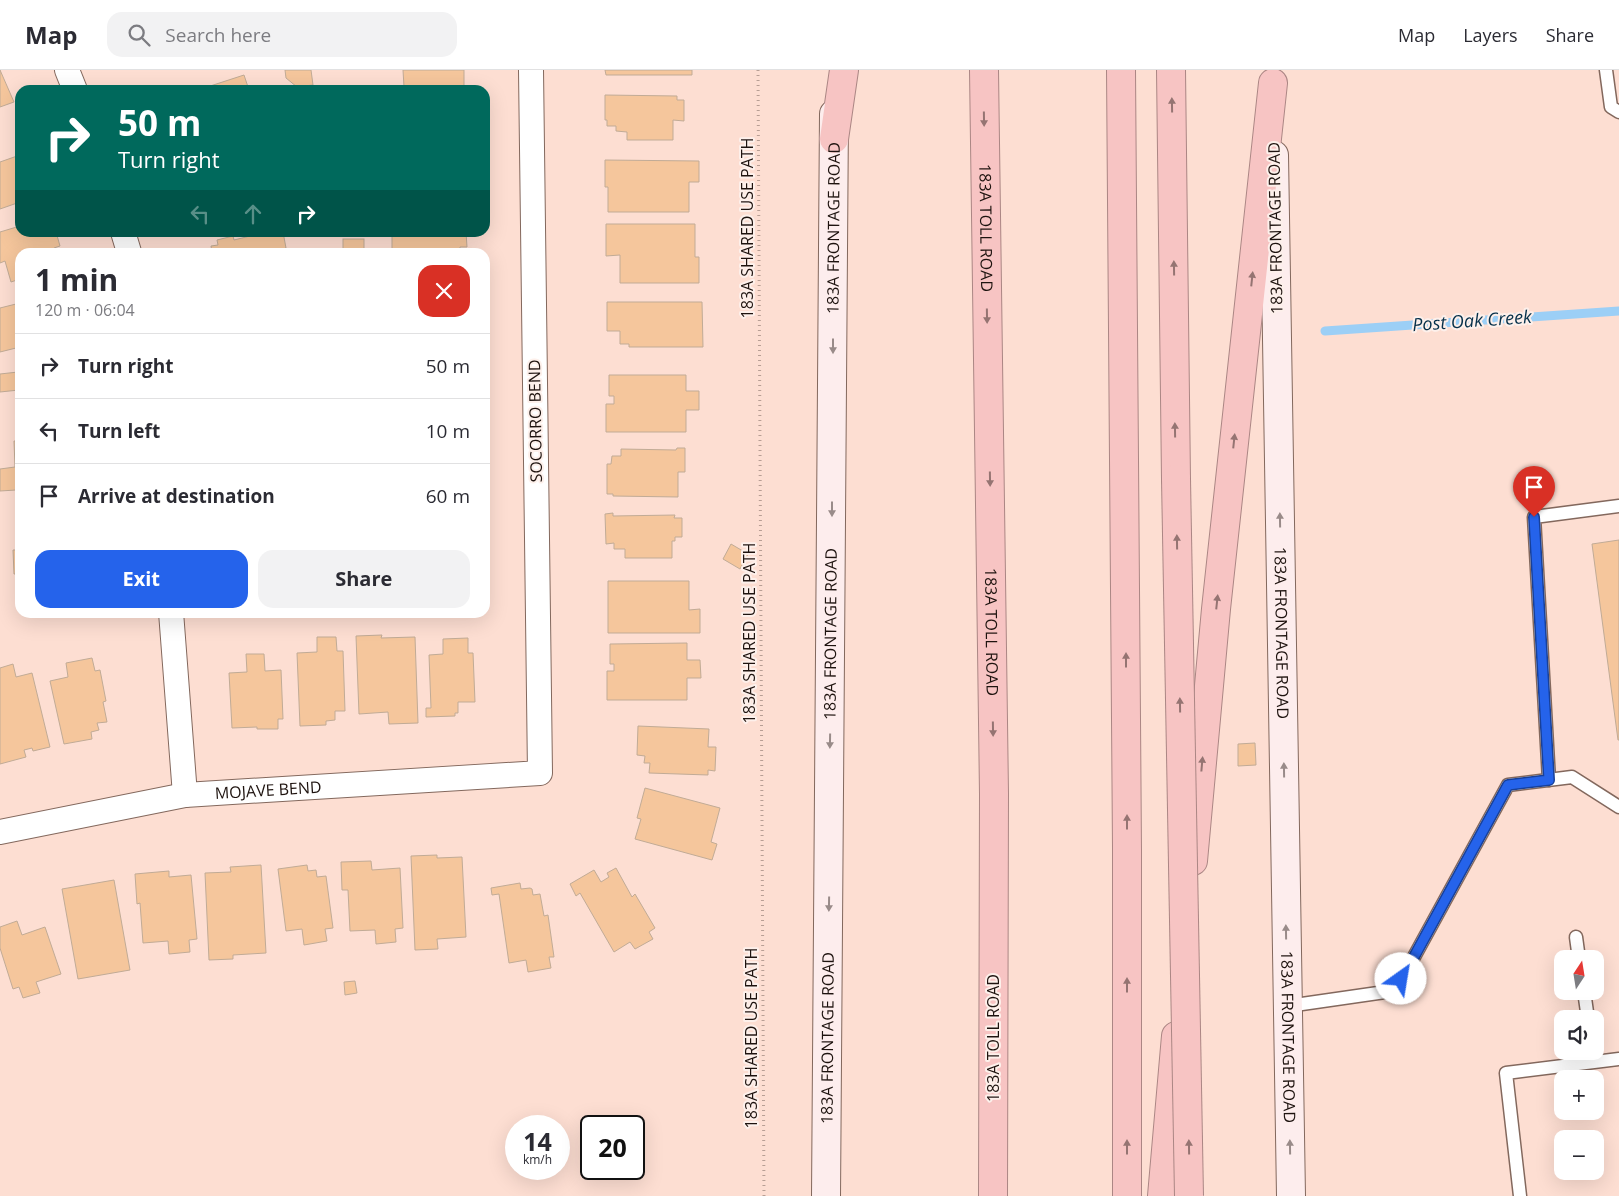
<!DOCTYPE html>
<meta charset="utf-8">
<style>
body{margin:0;font-family:"Open Sans",sans-serif;background:#f2f2f3;color:#2b2b33;height:100vh;display:flex;flex-direction:column;font-size:19px;white-space:nowrap}
*{box-sizing:border-box;margin:0}
p{font-size:16px;color:#7c7c81}
.icon{flex:none;width:28px;height:28px;fill:none;stroke:currentColor;stroke-width:2;stroke-linecap:round;stroke-linejoin:round}
.map{position:relative;flex:1;overflow:hidden}
.details{position:absolute;left:15px;top:178px;width:475px;height:370px;display:flex;flex-direction:column;background:#fff;border-radius:15px;box-shadow:0 5px 20px #0002}
.details>*{flex:none}
.banner{position:absolute;left:15px;top:15px;width:475px;height:152px;border-radius:15px;box-shadow:0 5px 20px #0002;background:#00695c;color:#fff;overflow:hidden}
.needle{width:32px;rotate:12deg}
.controls{position:absolute;left:1554px;top:880px;display:grid;gap:10px}
.controls a{display:grid;place-items:center;width:50px;height:50px;border-radius:10px;background:#fff;box-shadow:0 5px 20px #0002;font-size:25px}
.speed{position:absolute;left:505px;top:1045px;display:flex;gap:10px;font-size:25px;font-weight:700;text-align:center}
.speed>*{display:grid;place-content:center;width:65px;height:65px;border-radius:50%;background:#fff;box-shadow:0 5px 20px #0002;line-height:1}
.speed small{font-size:12px;font-weight:400}
.speed .limit{border:2px solid #111;border-radius:8px;background:#fff;color:#111}
.pin{position:absolute;display:grid;place-items:center;width:42px;height:42px;color:#fff;margin:-51px -21px;border-radius:50% 50% 50% 0;rotate:-45deg;box-shadow:0 0 5px #0007}
.pin .icon{rotate:45deg}
.me{position:absolute;width:55px;margin:-28px;rotate:32deg;stroke-linejoin:round;filter:drop-shadow(0 0 4px #0008)}
.turn{display:flex;align-items:center;gap:18px;height:105px;padding:0 20px;font-size:22px}
.turn .icon{width:65px;height:65px;stroke-width:2.5}
.turn b{display:block;font-size:35px;line-height:42px}
.lanes{display:flex;align-items:center;height:48px;padding:0 20px;background:#0003;justify-content:center;gap:25px;direction:ltr}
.lanes .off{opacity:.35}
.round{display:grid;place-items:center;flex:none;width:52px;height:52px;border-radius:15px;background:#f2f2f3}
.head{display:flex;align-items:center;justify-content:space-between;height:85px;padding:0 20px}
h1{font-size:30px;font-weight:700;line-height:38px}
.cta{display:flex;gap:10px;margin-top:auto;padding:10px 20px}
.cta a{flex:1;height:58px;border-radius:15px;background:#2563eb;color:#fff;font-size:20px;font-weight:700;line-height:58px;text-align:center}
.cta a+a{background:#f2f2f3;color:#2b2b33}
ul{padding:0;list-style:none}
li{display:flex;align-items:center;gap:15px;height:65px;padding:0 20px;border-top:1px solid #e1e1e2}
li div{flex:1}
li b{display:block;font-size:19px}
li em{font-style:normal}
header{display:flex;align-items:center;gap:30px;box-sizing:border-box;height:70px;padding:0 25px;background:#fff;border-bottom:1px solid #e1e1e2}
header strong{font-size:24px}
nav{display:flex;gap:28px;margin-inline-start:auto;font-size:18px}
.search{width:350px;height:45px;background:#f2f2f3;display:flex;align-items:center;gap:12px;box-sizing:border-box;padding:0 18px;border-radius:15px;color:#7c7c81;font-size:19px}
.map>svg:first-child{display:block}
.lines{fill:none;stroke-linecap:round;stroke-linejoin:round}
.stream{stroke:#9ccff6;stroke-width:9}
.building{fill:#f5c69c;stroke:#c1ab96}
.lane-casing{stroke:#83685d;stroke-width:15}
.street-casing{stroke:#83685d;stroke-width:26}
.secondary-casing{stroke:#83685d;stroke-width:30}
.highway-casing{stroke:#ab8684;stroke-width:30}
.path{stroke:#b79e94;stroke-width:3;stroke-dasharray:1 4;stroke-linecap:butt}
.lane{stroke:#fff;stroke-width:12}
.street{stroke:#fff;stroke-width:24}
.secondary{stroke:#fdeded;stroke-width:28}
.highway{stroke:#f7c4c3;stroke-width:28}
.highway-bridge-casing{stroke:#ab8684;stroke-width:30;stroke-linecap:butt}
.highway-bridge{stroke:#f7c4c3;stroke-width:28}
.oneway{fill:#957472}
.oneway2{fill:#998b89}
.route-casing{stroke:#184099;stroke-width:12}
.route{stroke:#2563eb;stroke-width:9}
.labels{text-anchor:middle;stroke-width:4;stroke-linejoin:round;paint-order:stroke}
.street-label{font-size:16px;fill:#1e130f;stroke:#fdf0eb}
.water-label{font-size:18px;font-style:italic;fill:#06304a;stroke:#fdf0eb}
</style>
<header>
<strong>Map</strong>
<div class="search"><svg class="icon" aria-label="search" viewBox="0 0 24 24"><circle cx="10" cy="10" r="6"/><path d="M15 15l6 6"/></svg>Search here</div>
<nav><a>Map</a><a>Layers</a><a>Share</a></nav>
</header>
<div class="map">
<svg width="1619" height="1126" viewBox="0 0 1619 1126">
<rect width="100%" height="100%" fill="#fdded2"/>
<g class="lines">
<!-- stream -->
<polyline class="stream" points="1325,261 1619,241"/>
</g>
<!-- building -->
<g class="building">
<polygon points="0,0 14,32 0,37"/>
<polygon points="285,0 311,0 313,15 297,17 286,8"/>
<polygon points="403,0 464,0 464,20 385,20 385,18 404,17"/>
<polygon points="605,0 692,0 692,5 606,5"/>
<polygon points="244,5 249,20 198,20"/>
<polygon points="605,25 677,26 677,30 684,30 684,51 673,50 673,70 627,70 627,62 616,61 616,56 607,56 607,50 605,50"/>
<polygon points="20,85 20,132 0,139 0,92"/>
<polygon points="605,90 699,91 699,112 689,112 689,142 608,142 608,117 605,117"/>
<polygon points="606,154 695,154 695,187 699,187 699,213 620,213 620,185 606,186"/>
<polygon points="20,156 20,162 56,162 60,176 54,178 56,182 20,182 20,209 11,212 5,191 0,193 0,162"/>
<polygon points="266,162 283,162 286,178 277,181 277,182 212,182 211,176 218,175 217,170 233,166 234,170"/>
<polygon points="392,162 466,162 467,177 460,177 460,180 392,180"/>
<rect x="343" y="169" width="21" height="13"/>
<polygon points="607,232 702,232 703,277 629,277 629,274 620,274 620,261 607,261"/>
<polygon points="20,233 20,277 0,282 0,238"/>
<polygon points="20,299 20,331 19,320 0,322 0,304 18,302 17,300"/>
<polygon points="609,305 686,305 686,321 699,321 699,340 686,340 686,362 606,362 606,334 614,334 614,326 609,326"/>
<polygon points="14,371 20,371 20,421 16,421 16,420 0,421 0,399 15,397"/>
<polygon points="677,378 685,378 685,402 678,402 678,427 613,426 613,424 607,424 607,394 611,394 612,386 621,386 621,379 676,380"/>
<polygon points="613,443 613,446 675,445 674,448 682,448 682,467 675,467 675,471 672,471 672,488 625,488 625,479 614,479 614,473 606,474 605,444"/>
<polygon points="1619,470 1619,670 1618,670 1592,474"/>
<polygon points="731,474 748,484 740,499 723,489"/>
<polygon points="13,480 20,480 20,504 14,504"/>
<polygon points="608,511 689,511 689,540 700,539 700,563 608,563"/>
<polygon points="382,565 381,568 415,567 418,653 389,654 388,642 359,644 356,566"/>
<polygon points="317,567 336,567 337,581 343,581 345,641 335,641 335,650 326,651 326,655 300,656 297,583 317,582"/>
<polygon points="468,568 468,583 473,583 475,632 458,632 458,643 455,643 455,646 426,647 426,638 431,638 429,585 443,584 443,569"/>
<polygon points="687,573 687,590 700,590 701,608 687,608 687,630 607,630 607,601 614,601 614,594 610,594 610,574"/>
<polygon points="246,584 264,584 265,601 281,600 283,649 278,649 278,659 257,659 257,657 232,658 229,603 247,602"/>
<polygon points="92,588 95,601 100,600 106,631 103,632 107,652 97,653 99,660 91,662 92,669 64,674 50,611 68,607 66,593"/>
<polygon points="13,594 16,607 32,603 50,677 33,681 32,678 24,680 26,687 0,694 0,598"/>
<polygon points="638,656 709,659 708,677 716,677 715,701 708,700 708,705 649,703 650,693 644,693 645,686 637,685"/>
<polygon points="1255,673 1256,695 1238,696 1238,674"/>
<polygon points="645,718 720,738 711,772 717,774 712,790 635,769 641,749 637,748"/>
<polygon points="437,785 437,788 462,787 466,867 437,869 438,879 415,880 411,786"/>
<polygon points="371,791 372,800 400,798 403,858 395,859 396,872 376,874 375,860 350,861 348,820 342,820 341,792"/>
<polygon points="261,795 266,883 233,885 233,889 209,890 205,803 231,802 230,797"/>
<polygon points="307,795 308,801 316,800 317,807 326,806 333,858 325,859 327,871 304,875 302,859 286,861 278,799"/>
<polygon points="616,798 632,827 635,824 655,858 649,862 653,869 635,879 630,872 614,882 580,823 576,826 570,814 594,800 601,812 609,807 607,803"/>
<polygon points="169,801 169,807 191,805 197,869 189,870 190,882 169,884 168,871 143,873 140,833 137,834 135,804"/>
<polygon points="114,810 130,900 78,909 62,819"/>
<polygon points="520,813 521,819 530,818 532,819 533,825 540,824 544,846 548,845 554,887 549,887 551,898 528,902 526,890 509,893 499,824 492,825 491,818"/>
<polygon points="17,851 22,865 45,857 61,904 36,912 40,923 23,928 19,917 13,919 0,878 0,857"/>
<polygon points="355,911 357,923 345,925 344,912"/>
</g>
<g class="lines">
<defs>
<g id="lane">
<polyline points="1606,0 1611,37 1619,42"/>
<polyline points="1549,710 1534,447 1619,436"/>
<polyline points="1576,867 1579,889"/>
<polyline points="1584,921 1588,949"/>
<polyline points="1288,936 1392,921 1409,896 1508,715 1572,707 1619,737"/>
<polyline points="1520,1126 1506,1003 1619,989"/>
</g>
<g id="street">
<polyline points="67,0 75,20"/>
<polyline points="123,162 129,182"/>
<polyline points="171,542 185,725"/>
<path id="s1" d="M 0,762 L 185,725 L 540,703 L 531,0"/>
</g>
<g id="secondary">
<path id="s2" d="M 1274,85 L 1291,1126"/>
<path id="s3" d="M 826,1126 L 834,44"/>
</g>
<g id="highway">
<path id="s4" d="M 984,0 L 994,724 L 993,1126"/>
<polyline points="1121,0 1127,779 1127,1126"/>
<polyline points="1171,0 1176,409"/>
<polyline points="834,69 844,0"/>
<polyline points="1193,791 1216,539 1273,13"/>
<polyline points="1162,1126 1176,966"/>
</g>
</defs>
<!-- lane casing -->
<use href="#lane" class="lane-casing"/>
<!-- street casing -->
<use href="#street" class="street-casing"/>
<!-- secondary casing -->
<use href="#secondary" class="secondary-casing"/>
<!-- highway casing -->
<use href="#highway" class="highway-casing"/>
<!-- path -->
<polyline class="path" points="758,0 764,1126"/>
<!-- lane -->
<use href="#lane" class="lane"/>
<!-- street -->
<use href="#street" class="street"/>
<!-- secondary -->
<use href="#secondary" class="secondary"/>
<!-- highway -->
<use href="#highway" class="highway"/>
<defs>
<polyline id="highway-bridge" points="1176,409 1189,1126"/>
</defs>
<!-- highway-bridge casing -->
<use href="#highway-bridge" class="highway-bridge-casing"/>
<!-- highway-bridge -->
<use href="#highway-bridge" class="highway-bridge"/>
</g>
<!-- one-way arrows -->
<defs><path id="oneway-solid" d="M-6-.8H1V-3.2L6.5 0L1 3.2V.8H-6Z" transform="scale(1.25)"/></defs>
<g class="oneway">
<use href="#oneway-solid" transform="translate(1172 35) rotate(-91)"/>
<use href="#oneway-solid" transform="translate(984 49) rotate(89)"/>
<use href="#oneway-solid" transform="translate(1174 198) rotate(-91)"/>
<use href="#oneway-solid" transform="translate(1252 209) rotate(-84)"/>
<use href="#oneway-solid" transform="translate(987 246) rotate(89)"/>
<use href="#oneway-solid" transform="translate(1175 360) rotate(-91)"/>
<use href="#oneway-solid" transform="translate(1234 371) rotate(-84)"/>
<use href="#oneway-solid" transform="translate(990 409) rotate(89)"/>
<use href="#oneway-solid" transform="translate(1177 472) rotate(-91)"/>
<use href="#oneway-solid" transform="translate(1217 532) rotate(-84)"/>
<use href="#oneway-solid" transform="translate(1126 590) rotate(-90)"/>
<use href="#oneway-solid" transform="translate(1180 635) rotate(-91)"/>
<use href="#oneway-solid" transform="translate(993 659) rotate(89)"/>
<use href="#oneway-solid" transform="translate(1202 694) rotate(-85)"/>
<use href="#oneway-solid" transform="translate(1127 752) rotate(-90)"/>
<use href="#oneway-solid" transform="translate(1127 915) rotate(-90)"/>
<use href="#oneway-solid" transform="translate(1127 1077) rotate(-90)"/>
<use href="#oneway-solid" transform="translate(1189 1077) rotate(-91)"/>
</g>
<g class="oneway2">
<use href="#oneway-solid" transform="translate(833 276) rotate(90)"/>
<use href="#oneway-solid" transform="translate(832 439) rotate(90)"/>
<use href="#oneway-solid" transform="translate(1280 450) rotate(-91)"/>
<use href="#oneway-solid" transform="translate(830 671) rotate(91)"/>
<use href="#oneway-solid" transform="translate(1284 700) rotate(-91)"/>
<use href="#oneway-solid" transform="translate(829 834) rotate(91)"/>
<use href="#oneway-solid" transform="translate(1286 862) rotate(-91)"/>
<use href="#oneway-solid" transform="translate(1290 1077) rotate(-91)"/>
</g>
<g class="lines">
<defs>
<polyline id="route" points="1401,909 1409,896 1508,715 1549,710 1534,447"/>
</defs>
<!-- route casing -->
<use href="#route" class="route-casing"/>
<!-- route -->
<use href="#route" class="route"/>
</g>
<g class="labels">
<!-- street labels -->
<g class="street-label">
<text transform="translate(747 158) rotate(-90)" y="6">183A SHARED USE PATH</text>
<text dy="6" stroke="none"><textPath href="#s3" startOffset="968">183A FRONTAGE ROAD</textPath></text>
<text dy="6" stroke="none"><textPath href="#s4" startOffset="158">183A TOLL ROAD</textPath></text>
<text transform="translate(1275 158) rotate(-91)" y="6">183A FRONTAGE ROAD</text>
<text transform="translate(535 351) rotate(-91)" y="6">SOCORRO BEND</text>
<text transform="translate(749 563) rotate(-90)" y="6">183A SHARED USE PATH</text>
<text dy="6" stroke="none"><textPath href="#s3" startOffset="562">183A FRONTAGE ROAD</textPath></text>
<text dy="6" stroke="none"><textPath href="#s4" startOffset="562">183A TOLL ROAD</textPath></text>
<text dy="6" stroke="none"><textPath href="#s2" startOffset="478">183A FRONTAGE ROAD</textPath></text>
<text dy="6" stroke="none"><textPath href="#s1" startOffset="272">MOJAVE BEND</textPath></text>
<text transform="translate(751 968) rotate(-90)" y="6">183A SHARED USE PATH</text>
<text dy="6" stroke="none"><textPath href="#s3" startOffset="158">183A FRONTAGE ROAD</textPath></text>
<text transform="translate(993 968) rotate(-90)" y="6">183A TOLL ROAD</text>
<text dy="6" stroke="none"><textPath href="#s2" startOffset="882">183A FRONTAGE ROAD</textPath></text>
</g>
<!-- water labels -->
<g class="water-label">
<text transform="translate(1472 251) rotate(-4)" y="6">Post Oak Creek</text>
</g>
</g>
</svg>
<div class="controls">
<a><svg class="needle" viewBox="-14 -14 28 28"><path d="M0-13l5 13h-10z" fill="#e53935"/><path d="M0 13l5-13h-10z" fill="#7c7c81"/></svg></a>
<a><svg class="icon" aria-label="sound" viewBox="0 0 24 24"><path d="M4 9h4l5-4v14l-5-4H4zM17 9q2 3 0 6"/></svg></a>
<a>+</a>
<a>−</a>
</div>
<div class="speed"><div>14<small>km/h</small></div><div class="limit">20</div></div>
<div class="pin" style="left:1534px;top:447px;background:#d93025"><svg class="icon" aria-label="arrive" viewBox="0 0 24 24"><path d="M6 21V4h12l-3 4 3 4H6"/></svg></div>
<svg class="me" style="left:1401px;top:909px" viewBox="-20 -20 40 40"><circle r="19" fill="#fff"/><path d="M0-13L10 11 0 6-10 11z" fill="#2563eb"/></svg>
<div class="banner">
<div class="turn"><svg class="icon" aria-label="right" viewBox="0 0 24 24"><path d="M7 20v-9h11M14 6l5 5-5 5"/></svg><div><b>50 m</b>Turn right</div></div>
<div class="lanes"><svg class="icon off" aria-label="left" viewBox="0 0 24 24"><path d="M17 20v-9H6M10 6l-5 5 5 5"/></svg><svg class="icon off" aria-label="ahead" viewBox="0 0 24 24"><path d="M12 20V5M6 11l6-6 6 6"/></svg><svg class="icon" aria-label="right" viewBox="0 0 24 24"><path d="M7 20v-9h11M14 6l5 5-5 5"/></svg></div>
</div>
<section class="details">
<div class="head"><div><h1>1 min</h1><p>120 m · 06:04</p></div><a class="round" style="background:#d93025;color:#fff"><svg class="icon" aria-label="close" viewBox="0 0 24 24"><path d="M6 6l12 12M18 6L6 18"/></svg></a></div>
<ul>
<li><svg class="icon" aria-label="right" viewBox="0 0 24 24"><path d="M7 20v-9h11M14 6l5 5-5 5"/></svg><div><b>Turn right</b></div><em>50 m</em></li>
<li><svg class="icon" aria-label="left" viewBox="0 0 24 24"><path d="M17 20v-9H6M10 6l-5 5 5 5"/></svg><div><b>Turn left</b></div><em>10 m</em></li>
<li><svg class="icon" aria-label="arrive" viewBox="0 0 24 24"><path d="M6 21V4h12l-3 4 3 4H6"/></svg><div><b>Arrive at destination</b></div><em>60 m</em></li>
</ul>
<div class="cta"><a>Exit</a><a>Share</a></div>
</section>
</div>
